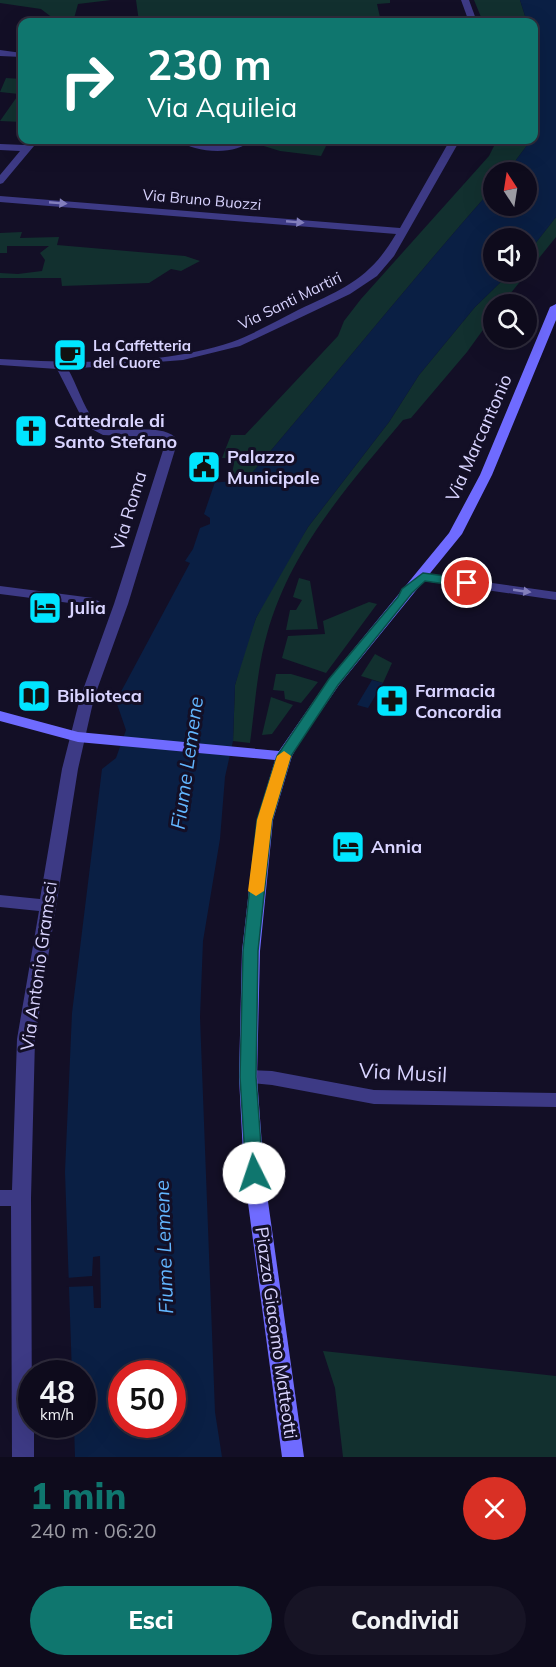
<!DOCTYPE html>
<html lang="it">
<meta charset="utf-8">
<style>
body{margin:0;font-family:Mulish,sans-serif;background:#171425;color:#f1f3f6;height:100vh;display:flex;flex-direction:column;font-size:22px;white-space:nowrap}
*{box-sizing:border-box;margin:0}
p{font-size:20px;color:#9b9ba3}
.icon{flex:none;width:33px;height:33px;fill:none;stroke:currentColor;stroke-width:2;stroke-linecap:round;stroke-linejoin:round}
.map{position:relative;height:1457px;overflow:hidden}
.panel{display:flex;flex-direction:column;background:#0e0b1c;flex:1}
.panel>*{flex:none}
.banner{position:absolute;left:18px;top:18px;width:520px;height:126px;border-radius:12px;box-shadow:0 6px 24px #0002,0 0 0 2px #2e2b3b;background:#0f766e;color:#fff;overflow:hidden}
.needle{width:39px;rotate:348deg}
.tools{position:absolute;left:483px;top:162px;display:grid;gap:12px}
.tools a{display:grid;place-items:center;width:54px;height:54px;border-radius:50%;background:#0e0b1c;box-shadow:0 6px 24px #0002,0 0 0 2px #2e2b3b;font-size:30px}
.speed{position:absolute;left:18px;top:1360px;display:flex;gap:12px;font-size:30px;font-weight:700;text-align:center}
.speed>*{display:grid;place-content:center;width:78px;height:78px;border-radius:50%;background:#0e0b1c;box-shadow:0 6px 24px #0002,0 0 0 2px #2e2b3b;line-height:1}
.speed small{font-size:15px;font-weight:400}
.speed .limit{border:9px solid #d22;background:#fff;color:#111}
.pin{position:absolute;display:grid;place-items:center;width:51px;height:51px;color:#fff;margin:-26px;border:3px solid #fff;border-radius:50%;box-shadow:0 2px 6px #0007}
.me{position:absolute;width:66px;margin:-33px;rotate:356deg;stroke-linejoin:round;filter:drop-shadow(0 0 4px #0008)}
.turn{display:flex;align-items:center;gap:21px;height:126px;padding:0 30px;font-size:27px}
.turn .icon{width:78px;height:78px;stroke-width:2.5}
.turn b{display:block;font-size:42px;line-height:51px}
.round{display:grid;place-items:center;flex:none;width:63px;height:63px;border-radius:32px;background:#171425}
.head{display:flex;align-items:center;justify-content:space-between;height:102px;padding:0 30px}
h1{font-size:36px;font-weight:800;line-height:45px;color:#0f766e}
.button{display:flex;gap:12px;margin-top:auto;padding:12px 30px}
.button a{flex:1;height:69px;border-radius:36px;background:#0f766e;color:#fff;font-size:24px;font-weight:800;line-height:69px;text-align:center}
.button a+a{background:#171425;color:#f1f3f6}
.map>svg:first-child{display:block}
.green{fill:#12302f}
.water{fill:#0a1f44;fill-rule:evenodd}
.pier{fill:#130f26}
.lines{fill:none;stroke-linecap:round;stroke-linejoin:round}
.street{fill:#3d3a85;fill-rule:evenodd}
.secondary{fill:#6f6bff;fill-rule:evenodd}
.oneway{fill:#837fbc}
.route{fill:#0f766e;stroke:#0a4d48;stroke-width:1.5}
.slow{fill:#f59e0b}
.labels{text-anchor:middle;stroke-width:6;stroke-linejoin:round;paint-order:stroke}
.far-street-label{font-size:15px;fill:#d9d4ff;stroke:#130f26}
.far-poi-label{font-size:15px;font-weight:bold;fill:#d9d4ff;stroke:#130f26;text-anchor:start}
.poi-label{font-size:18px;font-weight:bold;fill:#d9d4ff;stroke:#130f26;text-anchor:start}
.street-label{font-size:18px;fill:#d9d4ff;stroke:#130f26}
.water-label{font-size:20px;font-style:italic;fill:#62b6ff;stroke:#130f26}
.near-street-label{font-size:21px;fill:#d9d4ff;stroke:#130f26}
</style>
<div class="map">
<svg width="556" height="1457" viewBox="0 0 556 1457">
<rect width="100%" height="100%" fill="#130f26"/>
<!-- green -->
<g class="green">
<polygon points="0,0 111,0 78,4 73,22 58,22 41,9 0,3"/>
<polygon points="136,0 390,0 390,3 377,4 381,22 139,22"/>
<polygon points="474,0 520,0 527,22 483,22"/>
<polygon points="6,78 22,79 22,122 0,121 19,94 0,92"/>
<polygon points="256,140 329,140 321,156 280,151 254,143"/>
<path d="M 497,140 L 531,140 L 507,172 L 494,172 L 493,188 C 409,283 329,383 246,480 L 231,479 L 235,458 L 222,458 L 231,435 L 245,435 L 338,336 L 344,321 L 361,299 L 489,156 Z"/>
<path d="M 556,217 L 556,237 L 502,304 L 494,304 L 493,316 L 467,352 L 411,418 L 403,420 C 348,486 290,550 267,634 C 257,669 255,707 250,743 L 233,741 L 235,685 L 245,648 L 256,618 L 276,579 L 308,527 L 389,422 L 419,375 L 475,307 L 511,272 L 526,272 L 527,254 Z"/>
<polygon points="22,232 20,238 59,237 57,245 185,256 200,261 181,271 171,269 149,283 62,286 61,278 0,278 0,273 18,274 42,271 45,260 40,253 49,246 7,246 7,253 0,253 0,233"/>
<polygon points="299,578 310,581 318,629 286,630 290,610 296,610 302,600 293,597"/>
<polygon points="369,602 377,604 326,673 282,658 288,636 325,634 323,621"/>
<polygon points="375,654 392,663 383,683 361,676"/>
<polygon points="276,674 291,674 318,682 301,703 285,699 284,691 273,690"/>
<polygon points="271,697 293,705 272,734 262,735"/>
<polygon points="323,1351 556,1376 556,1457 343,1457 335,1388"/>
</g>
<!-- water -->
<g class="water">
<path d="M 520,0 L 556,0 L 556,217 L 527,254 L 526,238 L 494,238 L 494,272 L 511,272 L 475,307 L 419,375 L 389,422 L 308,527 L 256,618 L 235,685 L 233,741 L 225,777 L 220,839 L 203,941 L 200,1017 L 215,1412 L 222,1457 L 75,1457 L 74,1425 L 82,1425 L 82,1374 L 72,1374 L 65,1172 L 72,1013 L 102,769 L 116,758 L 126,730 L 116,701 L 190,563 L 185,561 L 193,549 L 200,528 L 210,524 L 210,518 L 204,514 L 215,482 C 226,483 235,479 246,480 C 329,383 409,283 493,188 L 494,206 L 526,206 L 526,172 L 507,172 L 531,140 L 534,140 L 534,22 L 527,22 ZM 122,1374 L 172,1374 L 172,1425 L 122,1425 Z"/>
<polygon points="372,680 383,683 368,708 357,705"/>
</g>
<!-- pier -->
<polygon class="pier" points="100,1256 101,1308 94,1308 93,1286 66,1287 66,1278 92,1276 93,1257"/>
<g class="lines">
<!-- street -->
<g class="street">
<polygon points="461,0 469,0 477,22 469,22"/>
<polygon points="0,50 22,53 22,57 0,56"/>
<polygon points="29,140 39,140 3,183 0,184 0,175 20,151 0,150 0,144 25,145"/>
<path d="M 178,140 L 218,144 L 251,140 C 237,156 194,153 178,140 Z"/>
<path d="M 450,140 L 460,140 L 394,256 L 377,276 L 350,294 L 240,346 L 183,360 L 68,369 C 77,385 83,406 94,420 C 111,441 160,418 178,440 L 128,604 L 94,698 L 78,769 L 35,1039 L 31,1198 L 32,1425 L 34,1425 L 34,1457 L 12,1457 L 11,1206 L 0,1206 L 0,1190 L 12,1190 L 17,1039 L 39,911 L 0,907 L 0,895 L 40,899 L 62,769 L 80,698 L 114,604 L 166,441 L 163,438 L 103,435 L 86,426 L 57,369 L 0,365 L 0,359 C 74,363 161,366 232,342 C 254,334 276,321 298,310 C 343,289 370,279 396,234 L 0,202 L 0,196 L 400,228 Z"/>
<polygon points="422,573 556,592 556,600 417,580 415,577 417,574"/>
<polygon points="0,586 93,598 100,602 93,606 0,594"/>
<polygon points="248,1070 272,1071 374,1090 556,1093 556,1107 374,1104 272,1085 242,1082 239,1077 242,1072"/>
</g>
<!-- secondary -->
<polygon class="secondary" points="556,304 556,320 492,475 462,534 339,685 299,743 292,756 273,820 260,951 257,1077 264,1173 304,1457 282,1457 244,1173 239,1077 242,951 257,820 275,760 78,742 0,721 0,711 78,732 279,751 329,679 449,533 480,475 550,307"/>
</g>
<!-- one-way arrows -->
<defs><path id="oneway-solid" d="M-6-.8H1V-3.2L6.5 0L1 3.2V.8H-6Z" transform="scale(1.5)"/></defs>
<g class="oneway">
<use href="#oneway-solid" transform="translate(58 203) rotate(5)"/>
<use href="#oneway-solid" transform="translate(295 222) rotate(5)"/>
<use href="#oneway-solid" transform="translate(522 591) rotate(8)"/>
</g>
<!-- route -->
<polygon class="route" points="423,573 467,579 473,583 467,587 425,581 412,593 338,685 291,756 272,820 258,951 256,1077 263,1173 260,1178 254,1180 248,1178 246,1173 240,1077 243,951 257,820 277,756 329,679 398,597 402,589"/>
<!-- slow -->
<polygon class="slow" points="284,751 291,756 272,820 264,891 256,896 248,891 257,820 277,756"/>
<!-- icons -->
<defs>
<symbol id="cafe-square" viewBox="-11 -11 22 22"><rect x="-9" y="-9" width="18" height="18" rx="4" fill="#00e5ff" stroke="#130f26"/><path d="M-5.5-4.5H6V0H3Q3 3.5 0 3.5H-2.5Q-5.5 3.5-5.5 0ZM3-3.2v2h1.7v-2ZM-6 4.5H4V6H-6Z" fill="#111"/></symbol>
<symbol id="church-square" viewBox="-11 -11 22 22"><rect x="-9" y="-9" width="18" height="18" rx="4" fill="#00e5ff" stroke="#130f26"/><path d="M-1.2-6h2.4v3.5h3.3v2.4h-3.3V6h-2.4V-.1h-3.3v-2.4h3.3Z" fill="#111"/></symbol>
<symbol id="civic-square" viewBox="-11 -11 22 22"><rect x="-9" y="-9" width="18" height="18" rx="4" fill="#00e5ff" stroke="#130f26"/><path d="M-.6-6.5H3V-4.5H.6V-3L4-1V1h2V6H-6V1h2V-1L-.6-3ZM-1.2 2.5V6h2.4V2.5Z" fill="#111"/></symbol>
<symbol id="hotel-square" viewBox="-11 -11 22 22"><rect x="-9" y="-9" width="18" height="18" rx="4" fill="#00e5ff" stroke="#130f26"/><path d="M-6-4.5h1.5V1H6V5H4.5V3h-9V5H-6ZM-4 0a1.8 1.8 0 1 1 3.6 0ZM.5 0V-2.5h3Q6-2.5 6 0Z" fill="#111"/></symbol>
<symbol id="library-square" viewBox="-11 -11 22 22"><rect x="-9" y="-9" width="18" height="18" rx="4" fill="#00e5ff" stroke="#130f26"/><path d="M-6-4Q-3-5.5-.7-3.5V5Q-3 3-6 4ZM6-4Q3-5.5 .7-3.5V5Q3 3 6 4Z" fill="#111"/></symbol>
<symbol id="pharmacy-square" viewBox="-11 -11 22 22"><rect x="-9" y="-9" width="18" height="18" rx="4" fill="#00e5ff" stroke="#130f26"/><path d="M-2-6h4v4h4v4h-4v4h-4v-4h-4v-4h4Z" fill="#111"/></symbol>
</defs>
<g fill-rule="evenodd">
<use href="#cafe-square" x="51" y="336" width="38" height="38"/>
<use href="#church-square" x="12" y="412" width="38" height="38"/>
<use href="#civic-square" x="185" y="448" width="38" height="38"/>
<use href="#hotel-square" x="26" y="589" width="38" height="38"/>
<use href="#library-square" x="15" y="677" width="38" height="38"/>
<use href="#pharmacy-square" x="373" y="682" width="38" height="38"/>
<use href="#hotel-square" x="329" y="828" width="38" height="38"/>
</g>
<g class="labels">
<!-- far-street labels -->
<g class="far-street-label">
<text transform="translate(202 200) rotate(5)" y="5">Via Bruno Buozzi</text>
<text transform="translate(290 301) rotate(-26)" y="5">Via Santi Martiri</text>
</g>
<!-- far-poi labels -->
<g class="far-poi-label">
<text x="93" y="351">La Caffetteria<tspan x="93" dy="17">del Cuore</tspan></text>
</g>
<!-- poi labels -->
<g class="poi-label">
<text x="54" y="427">Cattedrale di<tspan x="54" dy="21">Santo Stefano</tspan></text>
<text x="227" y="463">Palazzo<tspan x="227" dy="21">Municipale</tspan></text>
<text x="68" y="614">Julia</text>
<text x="415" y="697">Farmacia<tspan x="415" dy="21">Concordia</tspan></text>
<text x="57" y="702">Biblioteca</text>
<text x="371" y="853">Annia</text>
</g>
<!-- street labels -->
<g class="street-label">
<text transform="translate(479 438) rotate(-66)" y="6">Via Marcantonio</text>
<text transform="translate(129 511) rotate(-73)" y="6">Via Roma</text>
<text transform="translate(39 966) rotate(-82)" y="6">Via Antonio Gramsci</text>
<text transform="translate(276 1333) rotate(82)" y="6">Piazza Giacomo Matteotti</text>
</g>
<!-- water labels -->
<g class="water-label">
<text transform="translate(187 763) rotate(-82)" y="7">Fiume Lemene</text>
<text transform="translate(164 1247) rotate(-92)" y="7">Fiume Lemene</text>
</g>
<!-- near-street labels -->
<g class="near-street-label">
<text transform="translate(403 1073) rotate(3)" y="7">Via Musil</text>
</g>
</g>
</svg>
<div class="tools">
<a><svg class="needle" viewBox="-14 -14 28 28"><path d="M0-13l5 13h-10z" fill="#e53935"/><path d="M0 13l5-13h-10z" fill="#9b9ba3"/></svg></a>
<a><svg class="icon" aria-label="sound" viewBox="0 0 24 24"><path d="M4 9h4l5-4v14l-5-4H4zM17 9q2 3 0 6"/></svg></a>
<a><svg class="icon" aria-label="search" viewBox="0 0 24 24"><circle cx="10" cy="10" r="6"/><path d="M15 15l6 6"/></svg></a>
</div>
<div class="speed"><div>48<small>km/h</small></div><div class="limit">50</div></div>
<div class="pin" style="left:467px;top:583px;background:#d93025"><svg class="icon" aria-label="arrive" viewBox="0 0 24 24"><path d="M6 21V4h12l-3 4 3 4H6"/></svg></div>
<svg class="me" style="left:254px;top:1173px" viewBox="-20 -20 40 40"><circle r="19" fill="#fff"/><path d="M0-13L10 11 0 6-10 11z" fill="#0f766e"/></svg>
<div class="banner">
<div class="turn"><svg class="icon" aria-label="right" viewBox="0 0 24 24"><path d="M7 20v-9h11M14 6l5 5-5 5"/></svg><div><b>230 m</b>Via Aquileia</div></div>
</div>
</div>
<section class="panel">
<div class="head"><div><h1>1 min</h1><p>240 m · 06:20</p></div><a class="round" style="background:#d93025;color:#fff"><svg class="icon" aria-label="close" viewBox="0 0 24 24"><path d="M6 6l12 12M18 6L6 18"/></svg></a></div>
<div class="button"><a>Esci</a><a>Condividi</a></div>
</section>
